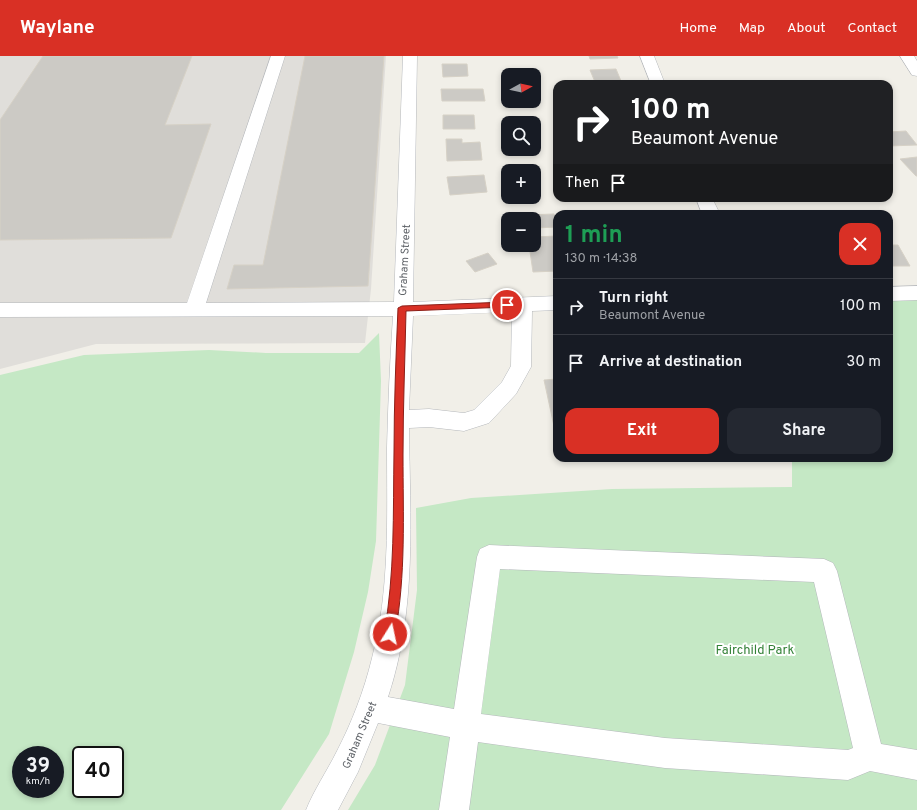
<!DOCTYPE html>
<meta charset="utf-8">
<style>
body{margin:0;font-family:Overpass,sans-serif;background:#242831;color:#f1f3f6;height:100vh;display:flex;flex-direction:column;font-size:15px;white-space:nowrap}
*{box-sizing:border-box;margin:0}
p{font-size:13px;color:#9ea1a6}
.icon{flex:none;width:22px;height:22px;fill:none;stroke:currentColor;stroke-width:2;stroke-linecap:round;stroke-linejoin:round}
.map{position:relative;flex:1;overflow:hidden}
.sheet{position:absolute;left:553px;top:154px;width:340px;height:252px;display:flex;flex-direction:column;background:#171b24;border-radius:12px;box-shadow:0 2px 6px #0003}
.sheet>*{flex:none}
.top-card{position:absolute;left:553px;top:24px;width:340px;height:122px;border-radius:12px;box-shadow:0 2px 6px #0003;background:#202124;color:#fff;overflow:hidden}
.needle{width:26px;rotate:82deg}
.buttons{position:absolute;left:501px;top:12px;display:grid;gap:8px}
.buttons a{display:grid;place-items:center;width:40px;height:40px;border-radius:8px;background:#171b24;box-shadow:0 2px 6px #0003;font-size:20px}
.speed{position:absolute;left:12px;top:690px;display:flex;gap:8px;font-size:20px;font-weight:700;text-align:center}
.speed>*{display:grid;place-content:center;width:52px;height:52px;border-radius:50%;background:#171b24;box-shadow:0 2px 6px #0003;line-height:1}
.speed small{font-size:10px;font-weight:400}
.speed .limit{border:2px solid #111;border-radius:6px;background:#fff;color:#111}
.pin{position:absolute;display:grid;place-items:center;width:34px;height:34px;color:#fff;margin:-17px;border:2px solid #fff;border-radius:50%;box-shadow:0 1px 4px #0007}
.me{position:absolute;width:44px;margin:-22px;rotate:10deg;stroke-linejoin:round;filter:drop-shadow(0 0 3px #0008)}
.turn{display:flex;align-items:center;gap:14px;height:84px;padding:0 12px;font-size:18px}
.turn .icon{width:52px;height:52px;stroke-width:2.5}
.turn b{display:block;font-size:28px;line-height:34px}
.then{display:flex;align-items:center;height:38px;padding:0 12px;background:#0003;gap:8px;font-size:15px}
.round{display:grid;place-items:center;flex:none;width:42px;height:42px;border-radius:12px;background:#242831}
.headline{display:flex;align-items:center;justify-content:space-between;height:68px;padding:0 12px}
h1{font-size:24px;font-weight:700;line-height:30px;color:#1e9e55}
.primary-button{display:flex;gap:8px;margin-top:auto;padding:8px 12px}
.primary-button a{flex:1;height:46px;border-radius:12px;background:#d93025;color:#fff;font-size:16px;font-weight:700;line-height:46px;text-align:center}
.primary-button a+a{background:#242831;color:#f1f3f6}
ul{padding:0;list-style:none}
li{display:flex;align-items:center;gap:12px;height:56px;padding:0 12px;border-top:1px solid #363941}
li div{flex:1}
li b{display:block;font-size:15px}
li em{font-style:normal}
header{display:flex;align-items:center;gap:24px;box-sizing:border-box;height:56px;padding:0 20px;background:#d93025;color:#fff}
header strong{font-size:19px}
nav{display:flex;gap:22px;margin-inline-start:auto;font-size:14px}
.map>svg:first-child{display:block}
.industrial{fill:#e0deda}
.green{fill:#c5e8c5;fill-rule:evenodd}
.building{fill:#cccac5;stroke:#d6d1c6}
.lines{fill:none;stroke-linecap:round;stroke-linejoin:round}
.minor-casing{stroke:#b5b8bc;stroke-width:1}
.minor{fill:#fff;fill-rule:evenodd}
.route{fill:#d93025;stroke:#8d1f18}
.labels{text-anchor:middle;stroke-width:4;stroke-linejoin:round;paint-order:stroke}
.street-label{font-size:11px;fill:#5f6368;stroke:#fff}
.near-park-label{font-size:13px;fill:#348238;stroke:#fff}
</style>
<header>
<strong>Waylane</strong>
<nav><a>Home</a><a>Map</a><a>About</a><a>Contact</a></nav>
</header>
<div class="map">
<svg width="917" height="754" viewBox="0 0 917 754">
<rect width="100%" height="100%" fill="#f1efe8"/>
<!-- industrial -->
<polygon class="industrial" points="0,0 386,0 371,233 365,287 96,288 0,313"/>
<!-- green -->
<g class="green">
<polygon points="917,244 917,754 348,754 375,709 405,629 417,534 416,452 471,442 612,433 792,431 792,402 889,402 889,245"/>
<path d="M 379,277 L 381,325 L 376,485 L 368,536 L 354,596 L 329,678 L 281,754 L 0,754 L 0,319 L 84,299 L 209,294 L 266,297 L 359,297 ZM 21,699 L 55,699 L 55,733 L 21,733 ZM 81,699 L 115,699 L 115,733 L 81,733 Z"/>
</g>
<!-- building -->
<g class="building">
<polygon points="43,0 192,0 165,69 211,68 171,182 0,184 0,64"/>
<polygon points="305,0 384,0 368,230 227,233 234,209 263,209"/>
<polygon points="589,0 617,0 618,2 590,3"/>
<polygon points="442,8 467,8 468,20 443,21"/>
<polygon points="616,13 621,25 595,26 590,14"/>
<polygon points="441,33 483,33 485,45 442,45"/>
<polygon points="443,59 474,59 475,73 443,73"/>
<polygon points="906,75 917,89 889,90 889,76"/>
<polygon points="446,83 462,83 462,87 480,86 482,104 447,105"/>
<polygon points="917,101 917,120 916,120 900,103"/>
<polygon points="484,119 487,136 450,139 447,121"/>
<polygon points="554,158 557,171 534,172 534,163 527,163 526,159"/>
<polygon points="557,180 557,215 533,216 529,189 534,189 534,181"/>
<polygon points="889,189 898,189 910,210 889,210"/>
<polygon points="488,197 497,208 475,216 466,205"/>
<polygon points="557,323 557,384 544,324"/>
</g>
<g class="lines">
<defs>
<g id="minor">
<path d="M 271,0 L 285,0 L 206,247 L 394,246 L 403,0 L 417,0 L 413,246 L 557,240 L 557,254 L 532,255 L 531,311 L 516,338 L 489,367 L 464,375 L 429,371 L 409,372 C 410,462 417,554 388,641 L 454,653 L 477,501 L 480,493 L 489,489 L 824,503 L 833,507 L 837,515 L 881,688 L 917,694 L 917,724 L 870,715 L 848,724 L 665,712 L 478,686 L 469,754 L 439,754 L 450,681 L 378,667 L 358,716 L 338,754 L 306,754 C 314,734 327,715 337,695 C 352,666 364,635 372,602 C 390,534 387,462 387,392 C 388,348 390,304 393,260 L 0,261 L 0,247 L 187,247 ZM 512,256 L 511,310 L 502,326 L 474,354 L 464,357 L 429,353 L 409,354 L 413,260 ZM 500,513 L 814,526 L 853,692 L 848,694 L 665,682 L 481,658 Z"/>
<polygon points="640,0 654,0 665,28 651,28"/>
<polygon points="900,0 914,0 917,5 917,20 912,19"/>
<polygon points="696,142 712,142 720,158 702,158"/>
<polygon points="917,230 917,244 889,245 889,231"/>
</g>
</defs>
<!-- minor casing -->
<use href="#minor" class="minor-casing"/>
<!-- minor -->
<use href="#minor" class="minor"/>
</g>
<!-- route -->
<path class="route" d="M 507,246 L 511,249 L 507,251 L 406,255 C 405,303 403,351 403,399 C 403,459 406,519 395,578 L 394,582 L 390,584 L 386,582 L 384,578 C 395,518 393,457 394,396 C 394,348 396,300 398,252 L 402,250 Z"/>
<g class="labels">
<!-- street labels -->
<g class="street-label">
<text transform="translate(404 204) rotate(-87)" y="4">Graham Street</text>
<text transform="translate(359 679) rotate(-67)" y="4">Graham Street</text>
</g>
<!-- near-park labels -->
<g class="near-park-label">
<text x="755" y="598">Fairchild Park</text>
</g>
</g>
</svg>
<div class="buttons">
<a><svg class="needle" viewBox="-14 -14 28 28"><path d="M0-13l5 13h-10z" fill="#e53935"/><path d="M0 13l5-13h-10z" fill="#9ea1a6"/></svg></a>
<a><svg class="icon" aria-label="search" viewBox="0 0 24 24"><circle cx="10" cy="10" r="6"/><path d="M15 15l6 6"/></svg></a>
<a>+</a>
<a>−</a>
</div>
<div class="speed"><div>39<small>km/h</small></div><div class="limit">40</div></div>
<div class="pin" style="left:507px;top:249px;background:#d93025"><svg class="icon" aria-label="arrive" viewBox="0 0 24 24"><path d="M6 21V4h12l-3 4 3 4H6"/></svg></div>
<svg class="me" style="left:390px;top:578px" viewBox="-20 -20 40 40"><circle r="17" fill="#d93025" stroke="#fff" stroke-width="3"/><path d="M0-11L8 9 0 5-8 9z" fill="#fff"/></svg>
<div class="top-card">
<div class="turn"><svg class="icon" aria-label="right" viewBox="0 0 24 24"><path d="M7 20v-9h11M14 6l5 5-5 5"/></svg><div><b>100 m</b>Beaumont Avenue</div></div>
<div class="then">Then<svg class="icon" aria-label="arrive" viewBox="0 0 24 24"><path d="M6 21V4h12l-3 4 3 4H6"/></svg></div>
</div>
<section class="sheet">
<div class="headline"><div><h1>1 min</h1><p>130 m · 14:38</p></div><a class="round" style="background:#d93025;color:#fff"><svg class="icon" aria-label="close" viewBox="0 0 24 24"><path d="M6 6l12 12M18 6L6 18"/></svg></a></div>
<ul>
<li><svg class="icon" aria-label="right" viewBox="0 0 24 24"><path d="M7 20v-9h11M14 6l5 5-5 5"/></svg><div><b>Turn right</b><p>Beaumont Avenue</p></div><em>100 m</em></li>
<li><svg class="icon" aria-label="arrive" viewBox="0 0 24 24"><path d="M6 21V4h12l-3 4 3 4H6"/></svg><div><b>Arrive at destination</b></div><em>30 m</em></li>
</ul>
<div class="primary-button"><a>Exit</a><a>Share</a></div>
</section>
</div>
